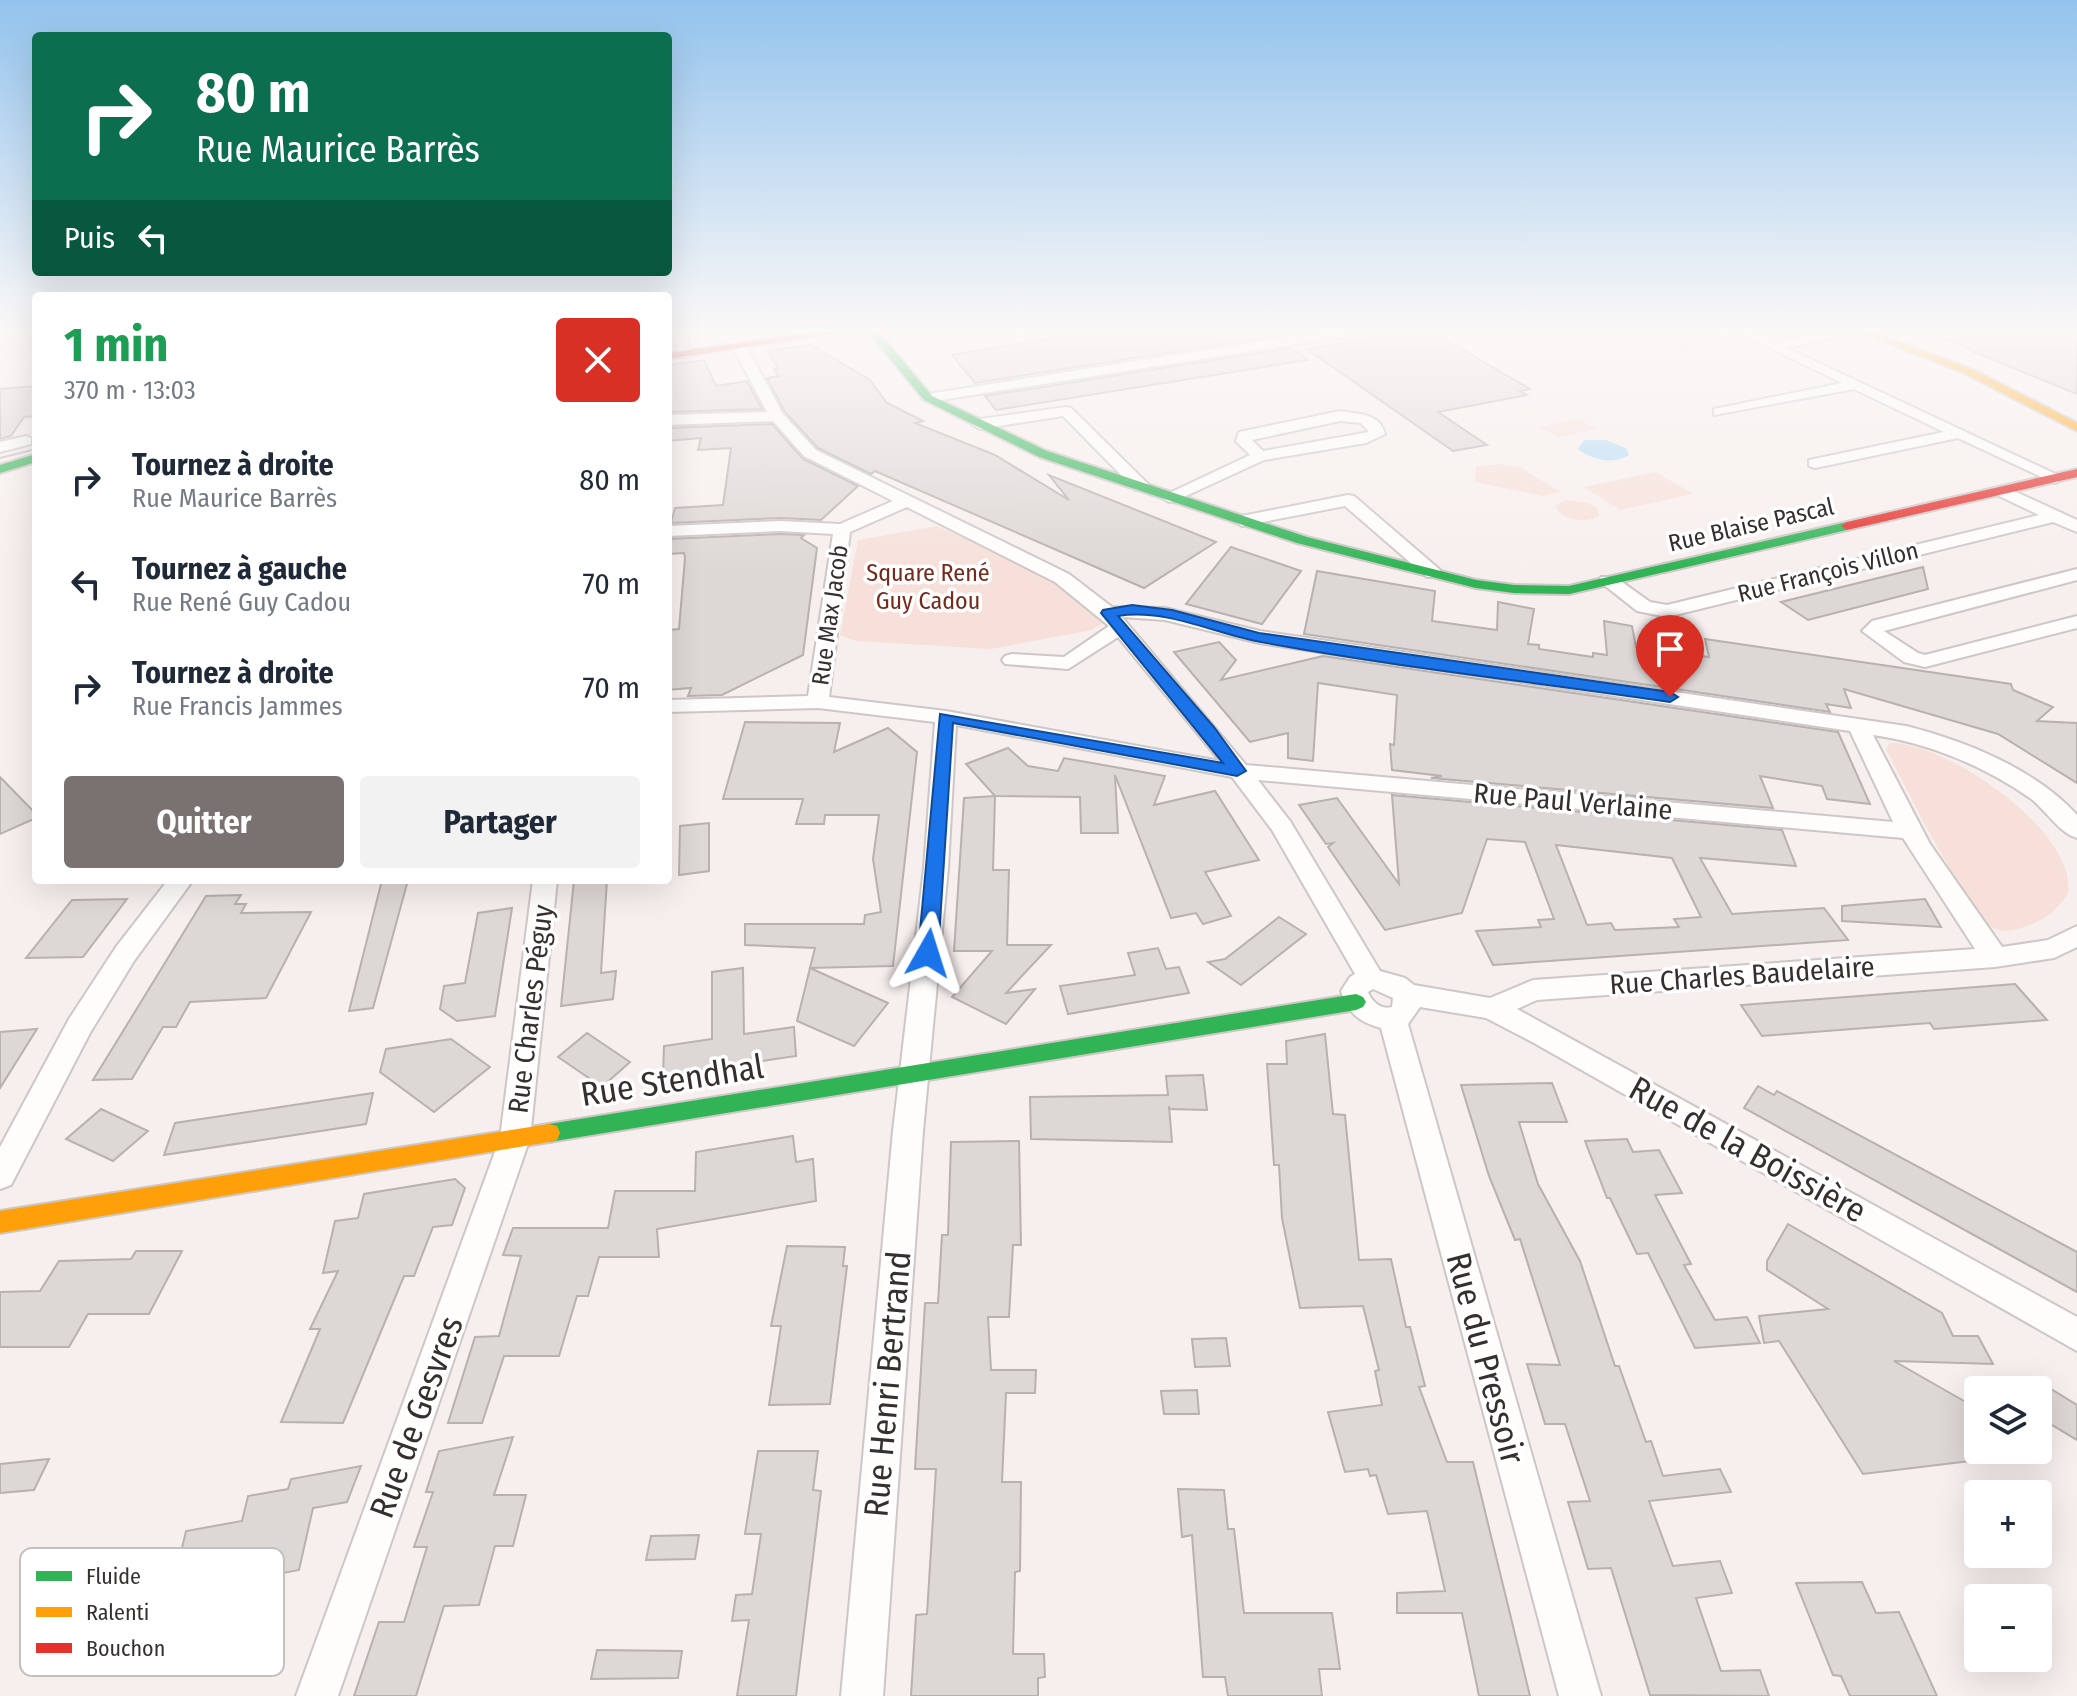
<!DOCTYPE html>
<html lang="fr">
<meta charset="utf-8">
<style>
body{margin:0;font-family:"Fira Sans Condensed",sans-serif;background:#f2f2f3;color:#1f2937;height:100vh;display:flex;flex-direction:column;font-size:30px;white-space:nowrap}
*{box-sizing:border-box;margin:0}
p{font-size:26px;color:#747a83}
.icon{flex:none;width:44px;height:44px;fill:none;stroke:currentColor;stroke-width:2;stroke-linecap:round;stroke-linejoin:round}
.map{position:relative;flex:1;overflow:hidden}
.sheet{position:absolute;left:32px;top:292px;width:640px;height:592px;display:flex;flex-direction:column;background:#fff;border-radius:8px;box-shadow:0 8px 32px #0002}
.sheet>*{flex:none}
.guide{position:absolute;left:32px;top:32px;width:640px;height:244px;border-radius:8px;box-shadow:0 8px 32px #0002;background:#0b6e4f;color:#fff;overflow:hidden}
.tools{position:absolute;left:1964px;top:1376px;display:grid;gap:16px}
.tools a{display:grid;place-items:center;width:88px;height:88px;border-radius:8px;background:#fff;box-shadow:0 8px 32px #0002;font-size:40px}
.pin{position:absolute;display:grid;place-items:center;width:68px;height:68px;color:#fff;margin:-82px -34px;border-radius:50% 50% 50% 0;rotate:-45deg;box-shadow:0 0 8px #0007}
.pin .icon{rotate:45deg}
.me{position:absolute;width:88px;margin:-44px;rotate:6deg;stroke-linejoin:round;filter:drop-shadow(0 0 6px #0008)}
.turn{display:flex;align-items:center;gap:28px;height:168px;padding:0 32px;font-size:36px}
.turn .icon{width:104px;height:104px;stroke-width:2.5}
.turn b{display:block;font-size:56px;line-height:68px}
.then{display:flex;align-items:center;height:76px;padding:0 32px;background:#0003;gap:16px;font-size:30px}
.round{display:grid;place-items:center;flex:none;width:84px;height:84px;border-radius:8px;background:#f2f2f3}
.overview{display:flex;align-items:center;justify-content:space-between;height:136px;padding:0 32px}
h1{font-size:48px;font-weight:700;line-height:60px;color:#1e9e55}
.button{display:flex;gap:16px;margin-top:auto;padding:16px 32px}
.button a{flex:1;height:92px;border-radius:8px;background:#797271;color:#fff;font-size:32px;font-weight:700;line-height:92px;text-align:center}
.button a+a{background:#f2f2f3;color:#1f2937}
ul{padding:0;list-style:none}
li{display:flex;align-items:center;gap:24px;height:104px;padding:0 32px}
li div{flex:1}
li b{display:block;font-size:30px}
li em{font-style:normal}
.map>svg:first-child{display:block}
.green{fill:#f7e0da}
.water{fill:#b4daf5}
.building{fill:#ddd7d5;stroke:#b7b1af;stroke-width:2;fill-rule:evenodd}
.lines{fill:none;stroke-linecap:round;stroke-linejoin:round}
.street-casing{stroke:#cdc7c6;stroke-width:4}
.fast-casing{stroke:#cdc7c6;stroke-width:4}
.slow-casing{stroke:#cdc7c6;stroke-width:4}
.jam-casing{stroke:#cdc7c6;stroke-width:4}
.street{fill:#fefdfc;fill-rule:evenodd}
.fast{fill:#30b455;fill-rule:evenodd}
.slow{fill:#ff9f0a;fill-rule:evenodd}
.jam{fill:#e5322d;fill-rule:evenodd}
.tram{stroke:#c0bebd;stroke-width:2}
.route{fill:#1a73e8;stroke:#114b97;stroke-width:2}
.labels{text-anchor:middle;stroke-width:7;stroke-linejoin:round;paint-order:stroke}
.far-street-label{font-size:24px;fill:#352f2e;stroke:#fff}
.far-park-label{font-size:24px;fill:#762a1c;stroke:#fff}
.street-label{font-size:28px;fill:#352f2e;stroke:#fff}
.near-street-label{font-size:34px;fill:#352f2e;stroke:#fff}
.key{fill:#fff;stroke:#c2c1c0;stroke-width:2}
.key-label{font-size:22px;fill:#352f2e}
</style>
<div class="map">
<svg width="2077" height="1696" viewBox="0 0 2077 1696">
<rect width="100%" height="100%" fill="#f7efed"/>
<!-- green -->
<g class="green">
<polygon points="1662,332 1718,332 1733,340 1681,349 1651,334"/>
<polygon points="1579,419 1597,429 1558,437 1539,427"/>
<polygon points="1501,464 1520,467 1560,492 1543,496 1475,482 1476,467"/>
<polygon points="1656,472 1693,494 1620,510 1584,487"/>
<path d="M 1566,500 L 1588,503 L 1598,509 L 1599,516 C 1585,524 1563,521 1555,506 Z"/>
<polygon points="937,526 1077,589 1105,622 1092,630 991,649 856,641 840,635 858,540"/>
<path d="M 1890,743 C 1941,740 2077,829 2068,893 C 2059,908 2048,918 2032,924 C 2015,931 2003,935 1986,924 C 1947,870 1916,808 1886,749 Z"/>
</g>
<!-- water -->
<path class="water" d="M 1584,440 L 1606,440 L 1626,448 L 1629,455 C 1613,465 1592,460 1578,449 Z"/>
<!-- building -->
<g class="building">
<polygon points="1088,332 1269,332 1274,336 975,383 952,355"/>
<polygon points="1410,332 1432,332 1530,389 1520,391 1527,395 1438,412 1487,445 1453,451 1307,349"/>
<polygon points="1932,332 2077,332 2077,394 1969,350 1972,350"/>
<polygon points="811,345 870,380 887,403 923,421 915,423 995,455 1069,500 1049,475 1216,542 1144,588 875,471 871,474 818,448 785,412 767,378 779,376 774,369 778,368 768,351"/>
<polygon points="1291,348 1308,360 996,410 985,396"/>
<polygon points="704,360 716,386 747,381 762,409 668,412 668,365"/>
<polygon points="36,386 36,416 24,417 11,436 0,439 0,389"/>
<polygon points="772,424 803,459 858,486 821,520 780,518 671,523 675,508 723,505 731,448 698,450 701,438 668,441 668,428"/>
<polygon points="780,534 804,535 801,538 817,548 803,655 722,695 688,696 691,688 668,690 668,630 679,629 685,558 684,553 668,554 668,539"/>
<polygon points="1231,547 1301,571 1262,624 1186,604"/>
<polygon points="1923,567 1928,589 1808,620 1781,602"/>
<polygon points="1317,571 1435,591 1432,621 1497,630 1498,602 1534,609 1528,644 1539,645 1539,649 1593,657 1593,653 1607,655 1604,621 1632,626 1636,647 1709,657 1705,639 2011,684 2013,690 2053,707 2037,721 2077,723 2077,783 1998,734 1844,689 1851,708 1826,704 1830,712 1304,634"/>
<polygon points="1219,642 1236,660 1221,680 1323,656 1838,732 1870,804 1827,799 1822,786 1760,776 1773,808 1431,778 1442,776 1392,770 1390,744 1394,745 1397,695 1318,683 1313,761 1288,758 1288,733 1250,742 1174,652"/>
<polygon points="745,722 840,723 834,752 888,728 917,752 893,966 810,968 815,948 745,945 745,924 864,924 865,915 881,912 873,859 879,815 825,815 824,824 796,824 803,799 723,799"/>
<polygon points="1008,748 1028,766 1058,771 1064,758 1165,776 1154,805 1215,791 1259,860 1205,872 1231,916 1203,924 1196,913 1171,918 1115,775 1118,833 1081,833 1080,797 995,796 966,764"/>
<polygon points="0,777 36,814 36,818 0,834"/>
<path d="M 1392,795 L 1782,830 L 1796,866 L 1700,858 L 1732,914 L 1824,908 L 1848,940 L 1493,965 L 1476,931 L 1541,927 L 1538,920 L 1554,919 L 1525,842 L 1487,839 L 1462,913 L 1385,930 L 1328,847 L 1333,843 L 1326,844 L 1299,805 L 1337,798 L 1399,884 ZM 1556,845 L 1672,858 L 1701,917 L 1674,919 L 1679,927 L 1615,930 L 1611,923 L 1587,925 Z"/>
<polygon points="995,796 993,870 1009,870 1007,945 1051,945 1006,993 1035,989 1006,1024 952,997 992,951 954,951 964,798"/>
<polygon points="709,823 709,871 679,875 680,826"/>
<polygon points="382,880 408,880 373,1008 349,1011"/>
<polygon points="574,880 607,880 601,973 616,971 613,999 561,1006"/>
<polygon points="241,895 235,904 246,904 241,913 311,912 266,998 190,1002 176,1027 163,1027 132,1079 93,1080 206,896"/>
<polygon points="127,899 83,957 26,958 72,900"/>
<polygon points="1925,899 1941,927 1842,921 1842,906"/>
<polygon points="512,908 495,1016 457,1021 440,1009 444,986 465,983 478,913"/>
<polygon points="1279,917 1306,934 1241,985 1208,962 1225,959"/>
<polygon points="1158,948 1166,969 1179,967 1189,993 1068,1014 1060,986 1135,975 1128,953"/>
<polygon points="743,968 744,1034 794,1027 796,1056 663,1076 664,1046 712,1039 712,972"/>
<polygon points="810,968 888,1003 854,1046 797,1021"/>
<polygon points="2015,984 2047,1020 1934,1029 1930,1023 1762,1036 1741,1005"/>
<polygon points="37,1029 0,1088 0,1032"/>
<polygon points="587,1033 630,1062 602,1087 558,1057"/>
<polygon points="1325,1034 1333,1114 1345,1115 1359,1260 1391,1259 1406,1327 1410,1327 1425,1386 1419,1387 1447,1462 1473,1462 1530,1696 1479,1696 1462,1613 1397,1613 1397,1593 1445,1591 1427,1511 1388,1514 1376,1475 1370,1476 1368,1469 1345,1472 1328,1412 1382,1405 1375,1371 1379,1370 1363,1306 1300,1308 1282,1218 1279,1165 1274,1165 1267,1064 1287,1064 1286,1041"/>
<polygon points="451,1039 490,1067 434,1112 380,1072 386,1049"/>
<polygon points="1203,1075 1207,1110 1169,1109 1169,1106 1172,1142 1031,1139 1030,1097 1168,1095 1166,1076"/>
<polygon points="1552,1083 1567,1122 1519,1122 1538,1184 1580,1261 1615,1366 1619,1366 1646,1442 1651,1441 1663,1476 1720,1469 1731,1492 1649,1501 1673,1566 1720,1561 1732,1593 1696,1598 1721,1671 1760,1670 1769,1696 1650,1695 1611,1568 1588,1569 1568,1502 1590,1501 1565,1424 1545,1424 1527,1364 1560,1365 1520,1239 1515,1240 1489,1176 1461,1085"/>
<polygon points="1758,1086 1774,1095 1777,1091 2077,1252 2077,1292 1744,1108"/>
<polygon points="373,1093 366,1124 164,1155 175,1123"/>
<polygon points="101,1109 148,1131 113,1161 66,1139"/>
<polygon points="793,1136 796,1162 813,1159 816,1201 657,1229 659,1257 599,1257 588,1296 577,1296 559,1356 504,1356 482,1423 448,1423 475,1337 499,1336 521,1256 503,1255 513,1228 608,1228 615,1191 695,1191 696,1152"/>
<polygon points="1627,1139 1633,1152 1659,1150 1682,1193 1655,1195 1691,1264 1684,1265 1715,1320 1747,1317 1760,1343 1695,1348 1648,1253 1637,1254 1610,1198 1607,1198 1585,1141"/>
<polygon points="1019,1141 1021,1245 1013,1245 1009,1317 988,1317 991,1370 1036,1370 1035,1393 1006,1393 1002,1482 1021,1482 1020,1571 1015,1572 1013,1654 1044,1654 1045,1677 1038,1678 1038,1696 911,1696 916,1615 927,1614 936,1469 915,1469 925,1303 938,1303 942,1235 948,1235 951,1142"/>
<polygon points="455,1179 465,1188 452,1225 433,1227 414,1276 404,1276 343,1423 281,1422 320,1329 310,1329 338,1271 323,1273 335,1221 358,1218 364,1194"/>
<polygon points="1788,1224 1942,1313 1953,1336 1978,1336 1993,1364 1894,1361 1978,1409 1978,1460 1863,1474 1779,1341 1764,1343 1759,1316 1828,1309 1767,1270 1767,1261"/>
<polygon points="787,1246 845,1247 843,1266 847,1266 830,1404 769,1405 781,1326 771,1326"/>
<polygon points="136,1251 182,1251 149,1314 88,1314 69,1347 0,1347 0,1292 40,1291 59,1261 131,1259"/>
<polygon points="1226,1338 1230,1366 1195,1367 1192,1339"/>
<polygon points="2051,1389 2077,1405 2077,1440 2042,1419"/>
<polygon points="1197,1390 1199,1414 1164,1414 1161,1391"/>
<polygon points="513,1437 494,1495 526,1495 513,1546 495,1546 479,1605 444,1606 416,1696 354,1696 379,1622 404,1622 427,1547 414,1547 433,1492 426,1492 439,1451"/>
<polygon points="758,1451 818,1451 813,1490 821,1491 796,1696 737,1696 749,1620 732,1621 736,1595 752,1594 761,1534 745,1534"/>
<polygon points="49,1459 34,1490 0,1493 0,1464"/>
<polygon points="361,1466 347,1502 313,1508 299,1570 225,1584 222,1596 209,1599 194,1656 102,1673 120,1612 145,1607 161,1552 182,1548 186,1531 242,1521 248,1496 288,1489 291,1479"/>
<polygon points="1178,1489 1224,1490 1228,1529 1234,1529 1244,1613 1332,1613 1340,1669 1319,1669 1322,1696 1228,1696 1225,1677 1203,1677 1192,1535 1182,1537"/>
<polygon points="699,1535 695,1559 646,1560 651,1536"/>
<polygon points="1862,1582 1876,1613 1899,1612 1937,1696 1850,1696 1841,1676 1833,1675 1796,1583"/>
<polygon points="597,1650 682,1651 678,1678 591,1679"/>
</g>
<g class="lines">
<defs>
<g id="street">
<polygon points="671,332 685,332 691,354 689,357 679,357"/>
<polygon points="1320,332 1354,332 1348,336 928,402 921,398 928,394"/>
<polygon points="1562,332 1590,332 1562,338"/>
<polygon points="1737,332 1755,332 1775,342 1828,332 1859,332 1787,348 2064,478 2056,483 2050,481 1958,438 1815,468 1809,466 1809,460 1944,432 1854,389 1714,415 1714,409 1842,383"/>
<path d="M 732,339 L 742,339 L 783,414 L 816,450 L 1069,574 L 1112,607 L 1165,608 L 1260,631 L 1906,726 C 1966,741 2035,769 2077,815 L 2077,838 C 2059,833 2045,809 2030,798 C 1984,766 1929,743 1873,735 L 1930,844 L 2002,947 L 2048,940 L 2077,926 L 2077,947 L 2054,958 L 1995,967 L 1537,1000 L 1517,1009 L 2077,1317 L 2077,1351 L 1534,1043 L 1486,1018 L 1420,1007 L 1408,1024 L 1601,1696 L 1559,1696 L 1381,1028 C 1359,1022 1348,1013 1341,991 L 1350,977 L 1355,974 L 1272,830 L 1232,777 L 956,725 L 948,868 L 923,1131 L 883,1696 L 841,1696 L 893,1131 L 924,868 L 935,722 L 818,708 L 668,712 L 668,700 L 808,696 L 833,534 L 780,531 L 668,536 L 668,526 L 780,521 L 840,524 L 893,501 L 804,456 L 773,421 L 668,425 L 668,415 L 767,412 L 730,342 ZM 907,507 L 1055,582 L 1109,626 L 1064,657 L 1012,654 L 1005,656 L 1002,660 L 1005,664 L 1068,669 L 1118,637 L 1220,761 L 946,711 L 829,697 L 850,532 ZM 1122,617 L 1165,620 L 1259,643 L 1850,731 L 1893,822 L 1246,765 ZM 1258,780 L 1903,838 L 1975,949 L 1533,980 L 1490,998 L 1414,985 L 1405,978 L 1380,971 L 1290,821 ZM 1373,989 L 1393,998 L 1392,1007 C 1381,1010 1372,1002 1368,992 Z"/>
<polygon points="1066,407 1071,408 1148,484 1150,487 1148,490 1136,490 1063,416 980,429 972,424 980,419"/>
<path d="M 1340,411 C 1358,414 1380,413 1385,434 L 1366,443 L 1264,460 L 1175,501 L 1169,502 L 1161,497 L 1250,455 L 1236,441 L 1239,432 ZM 1340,421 L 1361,423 L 1369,432 L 1263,451 L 1252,440 Z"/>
<polygon points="26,436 31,438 31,444 0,452 0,442"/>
<polygon points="2003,486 2077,520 2077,532 2053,522 1667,617 1637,611 1599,581 1601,577 1615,577 1650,602 1667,605 2039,515 1997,495 1995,491"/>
<polygon points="1348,495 1354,496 1439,569 1442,573 1439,577 1427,577 1345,506 1242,526 1233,521 1242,516"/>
<polygon points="2077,569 2077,580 1884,631 1918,653 1925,655 2077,616 2077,628 1925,667 1904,662 1862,631 1872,621"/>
<polygon points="168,880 193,880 134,961 90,1033 11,1185 0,1189 0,1147 69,1019 116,947"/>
<polygon points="533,880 557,880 530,1138 338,1696 296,1696 500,1138"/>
</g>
<g id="fast">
<polygon points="868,332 879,332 932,396 1047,451 1307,537 1476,580 1514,585 1569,586 1847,522 1853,526 1847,530 1569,594 1514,593 1476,588 1297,543 1039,457 924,400"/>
<polygon points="36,454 36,462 0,473 0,465"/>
<polygon points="1356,994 1363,997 1366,1002 1363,1007 1356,1010 549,1142 541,1140 538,1133 541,1126 549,1124"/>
</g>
<g id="slow">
<polygon points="1859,332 1874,332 1972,369 2077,423 2077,431 1964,373"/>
<polygon points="549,1124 557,1126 560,1133 557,1140 549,1142 0,1233 0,1211"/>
</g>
<g id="jam">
<polygon points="815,332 845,332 668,359 668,353"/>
<polygon points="2077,469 2077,477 1847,530 1841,526 1847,522"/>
</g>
</defs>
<!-- street casing -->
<use href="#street" class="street-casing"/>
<!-- fast casing -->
<use href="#fast" class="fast-casing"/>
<!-- slow casing -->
<use href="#slow" class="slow-casing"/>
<!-- jam casing -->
<use href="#jam" class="jam-casing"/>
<!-- street -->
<use href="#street" class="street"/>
<!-- fast -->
<use href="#fast" class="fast"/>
<!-- slow -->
<use href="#slow" class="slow"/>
<!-- jam -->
<use href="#jam" class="jam"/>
<!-- tram -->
<polyline class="tram" points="0,458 36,449"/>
</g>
<!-- sky -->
<linearGradient id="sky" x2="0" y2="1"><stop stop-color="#93c3ed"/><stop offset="0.58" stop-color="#fbf8f7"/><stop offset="1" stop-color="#fbf8f7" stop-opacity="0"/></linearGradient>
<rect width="2077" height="570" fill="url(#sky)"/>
<!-- route -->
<path class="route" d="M 1132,605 L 1172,610 L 1259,633 L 1670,692 L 1678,697 L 1670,702 C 1534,682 1396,667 1261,642 C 1215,634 1166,608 1118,616 L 1214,727 L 1246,771 L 1237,776 L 953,723 L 938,953 L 935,958 L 921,958 L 918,953 L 940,714 L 1223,763 L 1101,613 L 1103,610 Z"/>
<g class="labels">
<!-- far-street labels -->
<g class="far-street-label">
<text transform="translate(1751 525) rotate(-13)" y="8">Rue Blaise Pascal</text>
<text transform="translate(1828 572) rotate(-14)" y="8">Rue François Villon</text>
<text transform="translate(830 615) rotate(-82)" y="8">Rue Max Jacob</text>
</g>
<!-- far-park labels -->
<g class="far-park-label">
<text x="928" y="581">Square René<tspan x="928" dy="28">Guy Cadou</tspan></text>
</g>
<!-- street labels -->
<g class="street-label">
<text transform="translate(1573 801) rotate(5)" y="10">Rue Paul Verlaine</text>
<text transform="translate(1742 975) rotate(-4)" y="10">Rue Charles Baudelaire</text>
<text transform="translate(530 1009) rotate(-83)" y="10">Rue Charles Péguy</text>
</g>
<!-- near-street labels -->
<g class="near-street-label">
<text transform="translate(672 1080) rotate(-9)" y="12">Rue Stendhal</text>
<text transform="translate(1748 1149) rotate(29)" y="12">Rue de la Boissière</text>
<text transform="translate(1486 1358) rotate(75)" y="12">Rue du Pressoir</text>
<text transform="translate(887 1384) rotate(-85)" y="12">Rue Henri Bertrand</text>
<text transform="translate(416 1417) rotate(-70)" y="12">Rue de Gesvres</text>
</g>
</g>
<!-- legend -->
<rect x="20" y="1548" width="264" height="128" rx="12" class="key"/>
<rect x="36" y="1571" width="36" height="10" fill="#30b455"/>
<rect x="36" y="1607" width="36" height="10" fill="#ff9f0a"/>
<rect x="36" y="1643" width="36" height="10" fill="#e5322d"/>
<g class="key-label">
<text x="86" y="1584">Fluide</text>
<text x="86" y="1620">Ralenti</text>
<text x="86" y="1656">Bouchon</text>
</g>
</svg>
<div class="tools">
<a><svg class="icon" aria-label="layers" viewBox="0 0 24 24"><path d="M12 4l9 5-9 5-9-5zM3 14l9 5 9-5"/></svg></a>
<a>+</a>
<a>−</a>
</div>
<div class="pin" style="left:1670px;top:697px;background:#d93025"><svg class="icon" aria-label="arrive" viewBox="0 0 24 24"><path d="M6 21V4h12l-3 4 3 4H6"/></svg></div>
<svg class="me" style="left:928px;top:953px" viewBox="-20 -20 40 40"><path d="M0-17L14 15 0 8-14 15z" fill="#1a73e8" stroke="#fff" stroke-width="4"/></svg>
<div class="guide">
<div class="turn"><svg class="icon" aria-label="right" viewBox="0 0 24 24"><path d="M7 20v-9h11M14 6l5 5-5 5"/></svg><div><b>80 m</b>Rue Maurice Barrès</div></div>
<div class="then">Puis<svg class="icon" aria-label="left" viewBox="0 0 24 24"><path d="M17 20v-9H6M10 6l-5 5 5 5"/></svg></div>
</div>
<section class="sheet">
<div class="overview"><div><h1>1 min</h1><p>370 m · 13:03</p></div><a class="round" style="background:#d93025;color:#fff"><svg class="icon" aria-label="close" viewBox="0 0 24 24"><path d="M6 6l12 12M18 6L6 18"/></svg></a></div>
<ul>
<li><svg class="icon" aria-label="right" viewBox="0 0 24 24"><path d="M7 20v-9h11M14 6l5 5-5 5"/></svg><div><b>Tournez à droite</b><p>Rue Maurice Barrès</p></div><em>80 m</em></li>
<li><svg class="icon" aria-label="left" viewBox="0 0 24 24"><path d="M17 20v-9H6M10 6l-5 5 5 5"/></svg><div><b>Tournez à gauche</b><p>Rue René Guy Cadou</p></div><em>70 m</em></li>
<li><svg class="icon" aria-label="right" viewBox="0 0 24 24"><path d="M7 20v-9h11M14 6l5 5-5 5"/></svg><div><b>Tournez à droite</b><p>Rue Francis Jammes</p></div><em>70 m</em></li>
</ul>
<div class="button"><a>Quitter</a><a>Partager</a></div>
</section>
</div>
